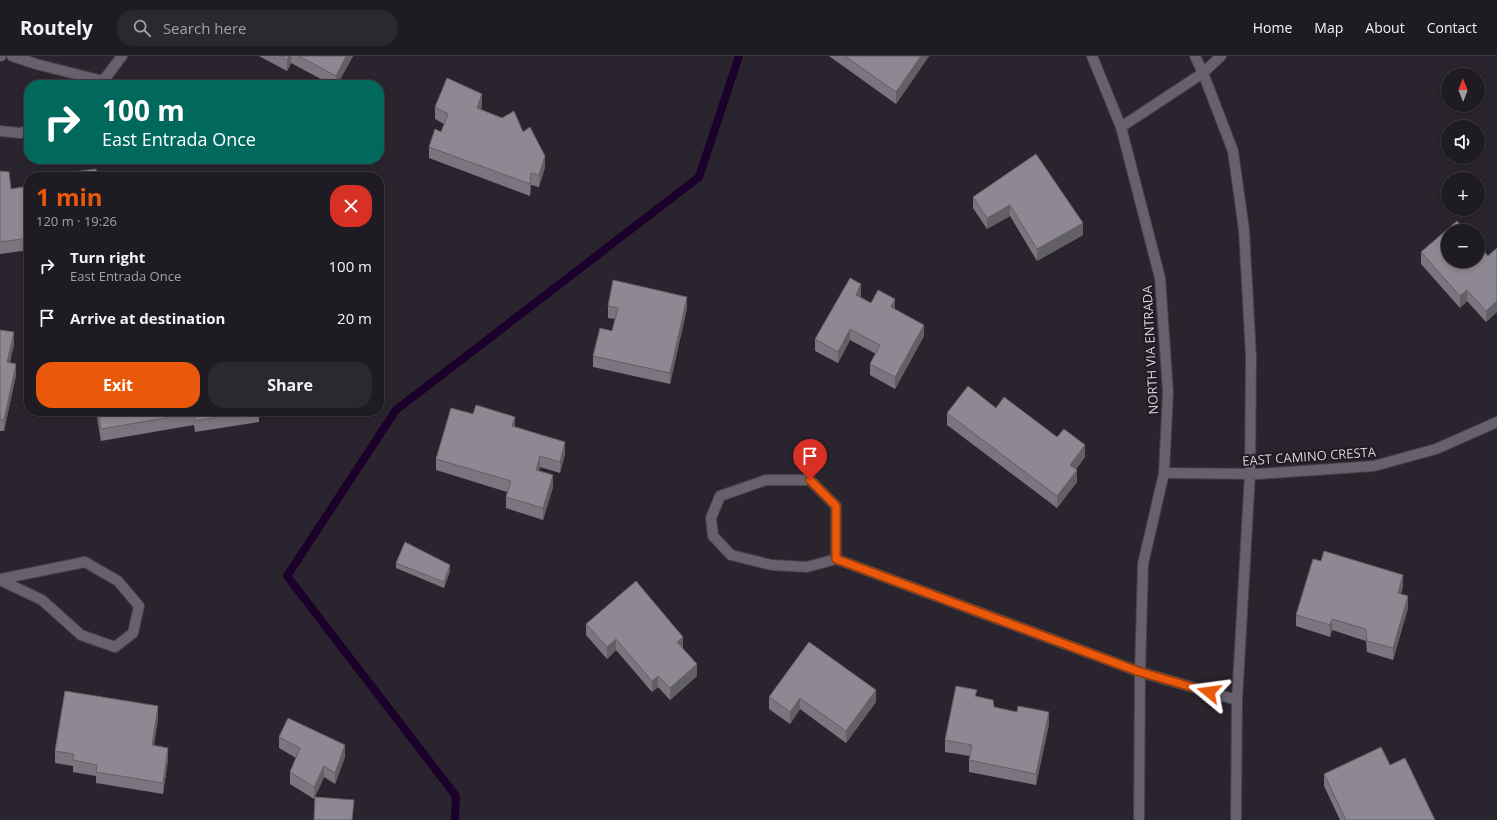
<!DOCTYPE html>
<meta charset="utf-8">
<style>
body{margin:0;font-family:"Open Sans",sans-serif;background:#2c282f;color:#f1f3f6;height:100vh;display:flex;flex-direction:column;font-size:15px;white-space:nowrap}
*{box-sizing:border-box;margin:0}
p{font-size:13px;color:#a1a1a5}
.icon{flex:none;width:22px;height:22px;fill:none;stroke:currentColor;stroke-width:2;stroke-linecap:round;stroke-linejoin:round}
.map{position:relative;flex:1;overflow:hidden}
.panel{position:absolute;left:24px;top:116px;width:360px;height:244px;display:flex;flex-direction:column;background:#1f1b22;border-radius:16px;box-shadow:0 2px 6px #0003,0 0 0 1px #3c3940}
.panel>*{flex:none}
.banner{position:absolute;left:24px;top:24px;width:360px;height:84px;border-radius:16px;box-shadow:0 2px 6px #0003,0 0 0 1px #3c3940;background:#00695c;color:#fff;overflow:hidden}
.needle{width:26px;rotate:359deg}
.buttons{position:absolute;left:1441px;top:12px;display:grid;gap:8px}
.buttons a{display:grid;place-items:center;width:44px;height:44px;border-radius:50%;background:#1f1b22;box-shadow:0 2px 6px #0003,0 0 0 1px #3c3940;font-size:20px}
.pin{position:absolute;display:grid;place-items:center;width:34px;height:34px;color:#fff;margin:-41px -17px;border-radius:50% 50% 50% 0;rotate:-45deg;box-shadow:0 0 4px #0007}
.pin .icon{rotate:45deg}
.me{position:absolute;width:44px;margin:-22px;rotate:286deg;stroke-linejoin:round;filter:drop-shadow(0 0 3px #0008)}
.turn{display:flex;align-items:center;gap:14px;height:84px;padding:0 12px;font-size:18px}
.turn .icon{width:52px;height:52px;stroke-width:2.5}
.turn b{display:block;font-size:28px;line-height:34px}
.round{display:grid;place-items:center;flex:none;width:42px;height:42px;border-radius:16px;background:#2c282f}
.head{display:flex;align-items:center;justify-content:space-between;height:68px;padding:0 12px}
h1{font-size:24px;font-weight:700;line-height:30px;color:#ea580c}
.primary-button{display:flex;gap:8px;margin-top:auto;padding:8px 12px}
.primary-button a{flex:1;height:46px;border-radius:16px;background:#ea580c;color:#fff;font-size:16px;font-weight:700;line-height:46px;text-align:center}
.primary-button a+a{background:#2c282f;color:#f1f3f6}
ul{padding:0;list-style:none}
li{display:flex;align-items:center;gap:12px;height:52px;padding:0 12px}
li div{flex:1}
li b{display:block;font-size:15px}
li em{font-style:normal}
header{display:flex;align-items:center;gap:24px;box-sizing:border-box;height:56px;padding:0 20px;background:#1f1b22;border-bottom:1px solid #3c3940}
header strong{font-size:19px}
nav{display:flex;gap:22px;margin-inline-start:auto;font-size:14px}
.search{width:280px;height:36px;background:#2c282f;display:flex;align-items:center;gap:10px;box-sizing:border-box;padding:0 14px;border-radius:16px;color:#a1a1a5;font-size:15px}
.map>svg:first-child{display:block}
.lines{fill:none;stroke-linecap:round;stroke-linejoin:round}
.stream{stroke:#1b002c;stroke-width:8}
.street-casing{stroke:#444148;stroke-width:12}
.street{stroke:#66616c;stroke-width:10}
.wall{fill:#7a757e}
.shaded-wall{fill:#635f67}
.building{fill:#8e8893;stroke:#635f67}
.route-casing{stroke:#983908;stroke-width:10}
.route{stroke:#ea580c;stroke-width:7}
.labels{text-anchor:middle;stroke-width:4;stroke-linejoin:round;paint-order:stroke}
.street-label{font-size:13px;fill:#d7d4da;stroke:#1f1a23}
</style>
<header>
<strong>Routely</strong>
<div class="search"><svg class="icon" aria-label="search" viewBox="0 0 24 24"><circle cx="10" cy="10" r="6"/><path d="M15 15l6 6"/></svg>Search here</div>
<nav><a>Home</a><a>Map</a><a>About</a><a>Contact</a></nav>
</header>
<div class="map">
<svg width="1497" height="764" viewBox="0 0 1497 764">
<rect width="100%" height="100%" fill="#29242d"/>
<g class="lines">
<!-- stream -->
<polyline class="stream" points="455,764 456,740 287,520 396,354 699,121 739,0"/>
<defs>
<g id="street">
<polyline points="0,0 1,0"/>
<polyline points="12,0 36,8 103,25"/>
<polyline points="1092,0 1121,71 1160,222 1168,336 1164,417 1143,508 1140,616 1139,764"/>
<polyline points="1195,0 1203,17 1233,95 1244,174 1251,300 1250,418 1237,644 1236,764"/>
<polyline points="100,29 122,0"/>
<polyline points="1121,71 1203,17 1221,0"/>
<polyline points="0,75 20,77 29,74"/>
<polyline points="1164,417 1259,418 1374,410 1436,393 1497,366"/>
<polyline points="836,503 836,450 810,424 766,424 720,440 711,462 713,480 731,499 772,509 807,511 836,503 1140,616 1237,644"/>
<polyline points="0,523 85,506 118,525 139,550 133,577 115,591 81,579 42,544 0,524"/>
</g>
</defs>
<!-- street casing -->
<use href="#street" class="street-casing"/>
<!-- street -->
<use href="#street" class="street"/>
</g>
<!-- wall -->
<g class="wall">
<polygon points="259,0 353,0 337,29 332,29 291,7 287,15"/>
<polygon points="829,0 929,0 896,48"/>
<polygon points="482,50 481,54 523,76 545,111 539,131 531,129 530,140 429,102 429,91 441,76 444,68 435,63 435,51"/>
<polygon points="1036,98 1083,179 1037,205 1010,160 987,173 973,152 973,141"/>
<polygon points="0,115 11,133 29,130 29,194 0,198"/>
<polygon points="1497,192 1497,256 1486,266 1467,245 1460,252 1421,208 1421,196 1488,200"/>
<polygon points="861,240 861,241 871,247 895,253 924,280 895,333 870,319 870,308 876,298 850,284 838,307 815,295 815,283"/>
<polygon points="608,250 687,252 670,328 593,311 593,300 612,275 615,263 608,262"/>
<polygon points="0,274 14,288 10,306 16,319 4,375 0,375"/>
<polygon points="996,352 1057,381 1085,401 1076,413 1077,426 1057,452 947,369 947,357"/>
<polygon points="96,355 259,355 259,366 195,376 194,369 101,385"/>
<polygon points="515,371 565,398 560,417 540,411 539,415 553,431 543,464 506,452 506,441 507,436 436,414 436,403"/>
<polygon points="396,507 450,515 444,532 396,512"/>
<polygon points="1403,530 1401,538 1408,552 1393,604 1367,596 1366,585 1332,574 1330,581 1296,570 1296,559"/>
<polygon points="586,568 683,592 697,620 670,644 658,631 652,636 616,594 607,603 586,579"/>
<polygon points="809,586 876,646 846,687 800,653 790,668 769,653 769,641"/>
<polygon points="977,640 994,651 1049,668 1036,729 969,716 969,704 970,700 945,696 945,684"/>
<polygon points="158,662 154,689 168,703 163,738 96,727 96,720 73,716 73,710 55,707 55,695"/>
<polygon points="279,681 345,701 335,728 324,721 314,743 290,728 290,716 296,702 279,692"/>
<polygon points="1390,709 1435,764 1340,764 1324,730 1324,718"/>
</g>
<!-- shaded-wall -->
<g class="shaded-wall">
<polygon points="289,0 291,0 291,7 287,15 287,4"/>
<polygon points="346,0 353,0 337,29 336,29 336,20"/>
<polygon points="921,0 929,0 896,48 896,36"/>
<polygon points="482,38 482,50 477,64 477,52"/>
<polygon points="545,100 545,111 539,131 539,119"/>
<polygon points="531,117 531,129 530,140 530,128"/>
<polygon points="1010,149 1010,160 987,173 987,162"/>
<polygon points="1083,167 1083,179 1037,205 1037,193"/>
<polygon points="861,228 861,240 856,250 856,239"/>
<polygon points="1467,234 1467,245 1460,252 1460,240"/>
<polygon points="687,241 687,252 670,328 670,317"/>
<polygon points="895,243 895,255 891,251"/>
<polygon points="1497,245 1497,256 1486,266 1486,255"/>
<polygon points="924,269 924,280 895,333 895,321"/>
<polygon points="850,273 850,284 838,307 838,296"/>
<polygon points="14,276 14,288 7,317 7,306"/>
<polygon points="16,308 16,319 4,375 4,364"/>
<polygon points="515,361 515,372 512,370"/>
<polygon points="565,386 565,398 560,417 560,406"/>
<polygon points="1085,389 1085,401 1070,421 1070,409"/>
<polygon points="540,400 540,411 536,425 536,414"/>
<polygon points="1077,414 1077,426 1057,452 1057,440"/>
<polygon points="553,419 553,431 543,464 543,452"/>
<polygon points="450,509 450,515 444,532 444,526"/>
<polygon points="1403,519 1403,530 1398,548 1398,537"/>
<polygon points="1408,540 1408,552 1393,604 1393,592"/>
<polygon points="1332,563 1332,574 1330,581 1330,569"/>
<polygon points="683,581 683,592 677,597 677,586"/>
<polygon points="616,583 616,594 607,603 607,591"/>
<polygon points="697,608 697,620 670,644 670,632"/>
<polygon points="658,620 658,631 652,636 652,625"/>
<polygon points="876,634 876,646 846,687 846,675"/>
<polygon points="800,642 800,653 790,668 790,656"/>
<polygon points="158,650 158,662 152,700 152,689"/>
<polygon points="1049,656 1049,668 1036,729 1036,718"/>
<polygon points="345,689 345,701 335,728 335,717"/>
<polygon points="168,692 168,703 163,738 163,727"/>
<polygon points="324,710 324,721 314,743 314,731"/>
</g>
<!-- building -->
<g class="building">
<polygon points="280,0 289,0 287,4"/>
<polygon points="299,0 346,0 336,20"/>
<polygon points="845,0 921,0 896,36"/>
<polygon points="447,22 482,38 477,52 502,62 514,55 523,76 530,71 545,100 539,119 531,117 530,128 429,91 435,73 441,76 448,58 435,51"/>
<polygon points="1036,98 1083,167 1037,193 1010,149 987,162 973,141"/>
<polygon points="96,113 97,121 49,121 49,119"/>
<polygon points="0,115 9,116 11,133 29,130 29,182 0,186"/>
<polygon points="256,118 256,121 209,121 209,119"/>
<polygon points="1457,165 1466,175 1448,175 1448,205 1478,205 1478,188 1488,200 1497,192 1497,228 1496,229 1497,230 1497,245 1486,255 1467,234 1460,240 1421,196"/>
<polygon points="850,222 861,228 856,239 871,247 878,234 895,243 891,251 924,269 895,321 870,308 880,289 850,273 838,296 815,283"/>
<polygon points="613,224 687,241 670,317 593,300 600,272 612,275 618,252 608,250"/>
<polygon points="0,274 14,276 7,306 16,308 4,364 0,363"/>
<polygon points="968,330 996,352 1004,341 1057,381 1064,373 1085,389 1070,409 1077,414 1057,440 947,357"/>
<polygon points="476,349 515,361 512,370 565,386 560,406 540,400 536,414 553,419 543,452 506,441 511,425 436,403 451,352 473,358"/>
<polygon points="98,355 253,355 195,365 194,357 101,373"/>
<polygon points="405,486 450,509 444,526 396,507"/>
<polygon points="1324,495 1403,519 1398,537 1408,540 1393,592 1367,585 1366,573 1332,563 1330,569 1296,559 1313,503 1321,505"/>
<polygon points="636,525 683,581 677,586 697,608 670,632 658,620 652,625 616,583 607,591 586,568"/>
<polygon points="809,586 876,634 846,675 800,642 790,656 769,641"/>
<polygon points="956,630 977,634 975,640 993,644 994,651 1017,656 1018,650 1049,656 1036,718 969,704 972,689 945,684"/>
<polygon points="65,635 158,650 152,689 168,692 163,727 96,716 97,709 73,704 74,698 55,695"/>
<polygon points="288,662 345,689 335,717 324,710 314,731 290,716 300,692 279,681"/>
<polygon points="1381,691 1390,709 1405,702 1435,764 1346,764 1324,718"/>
<polygon points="315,741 354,744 352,764 314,764"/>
</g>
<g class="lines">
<defs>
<polyline id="route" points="810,424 836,450 836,503 1140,616 1209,636"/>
</defs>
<!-- route casing -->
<use href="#route" class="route-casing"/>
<!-- route -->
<use href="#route" class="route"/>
</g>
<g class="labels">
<!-- street labels -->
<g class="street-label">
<text transform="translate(1150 294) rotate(-93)" y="5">NORTH VIA ENTRADA</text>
<text transform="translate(1309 400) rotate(-4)" y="5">EAST CAMINO CRESTA</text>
</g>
</g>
</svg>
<div class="buttons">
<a><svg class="needle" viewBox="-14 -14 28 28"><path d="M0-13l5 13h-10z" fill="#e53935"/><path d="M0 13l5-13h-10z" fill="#a1a1a5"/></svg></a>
<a><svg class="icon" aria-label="sound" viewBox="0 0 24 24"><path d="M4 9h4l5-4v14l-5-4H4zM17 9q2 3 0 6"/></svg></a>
<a>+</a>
<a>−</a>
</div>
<div class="pin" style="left:810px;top:424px;background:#d93025"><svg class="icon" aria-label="arrive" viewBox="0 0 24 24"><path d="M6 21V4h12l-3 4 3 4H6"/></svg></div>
<svg class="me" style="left:1209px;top:636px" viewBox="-20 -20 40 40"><path d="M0-17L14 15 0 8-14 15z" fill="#ea580c" stroke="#fff" stroke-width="4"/></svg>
<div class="banner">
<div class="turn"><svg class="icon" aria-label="right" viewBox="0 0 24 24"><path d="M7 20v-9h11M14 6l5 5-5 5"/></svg><div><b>100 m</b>East Entrada Once</div></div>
</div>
<section class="panel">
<div class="head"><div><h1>1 min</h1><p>120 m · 19:26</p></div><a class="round" style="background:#d93025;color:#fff"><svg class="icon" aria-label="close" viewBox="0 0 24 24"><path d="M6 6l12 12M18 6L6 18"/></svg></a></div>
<ul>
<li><svg class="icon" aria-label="right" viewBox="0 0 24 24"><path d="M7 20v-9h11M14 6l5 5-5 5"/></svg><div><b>Turn right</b><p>East Entrada Once</p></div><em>100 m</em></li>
<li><svg class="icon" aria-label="arrive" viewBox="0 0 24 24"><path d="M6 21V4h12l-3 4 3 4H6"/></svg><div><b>Arrive at destination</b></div><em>20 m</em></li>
</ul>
<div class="primary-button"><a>Exit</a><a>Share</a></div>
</section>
</div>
